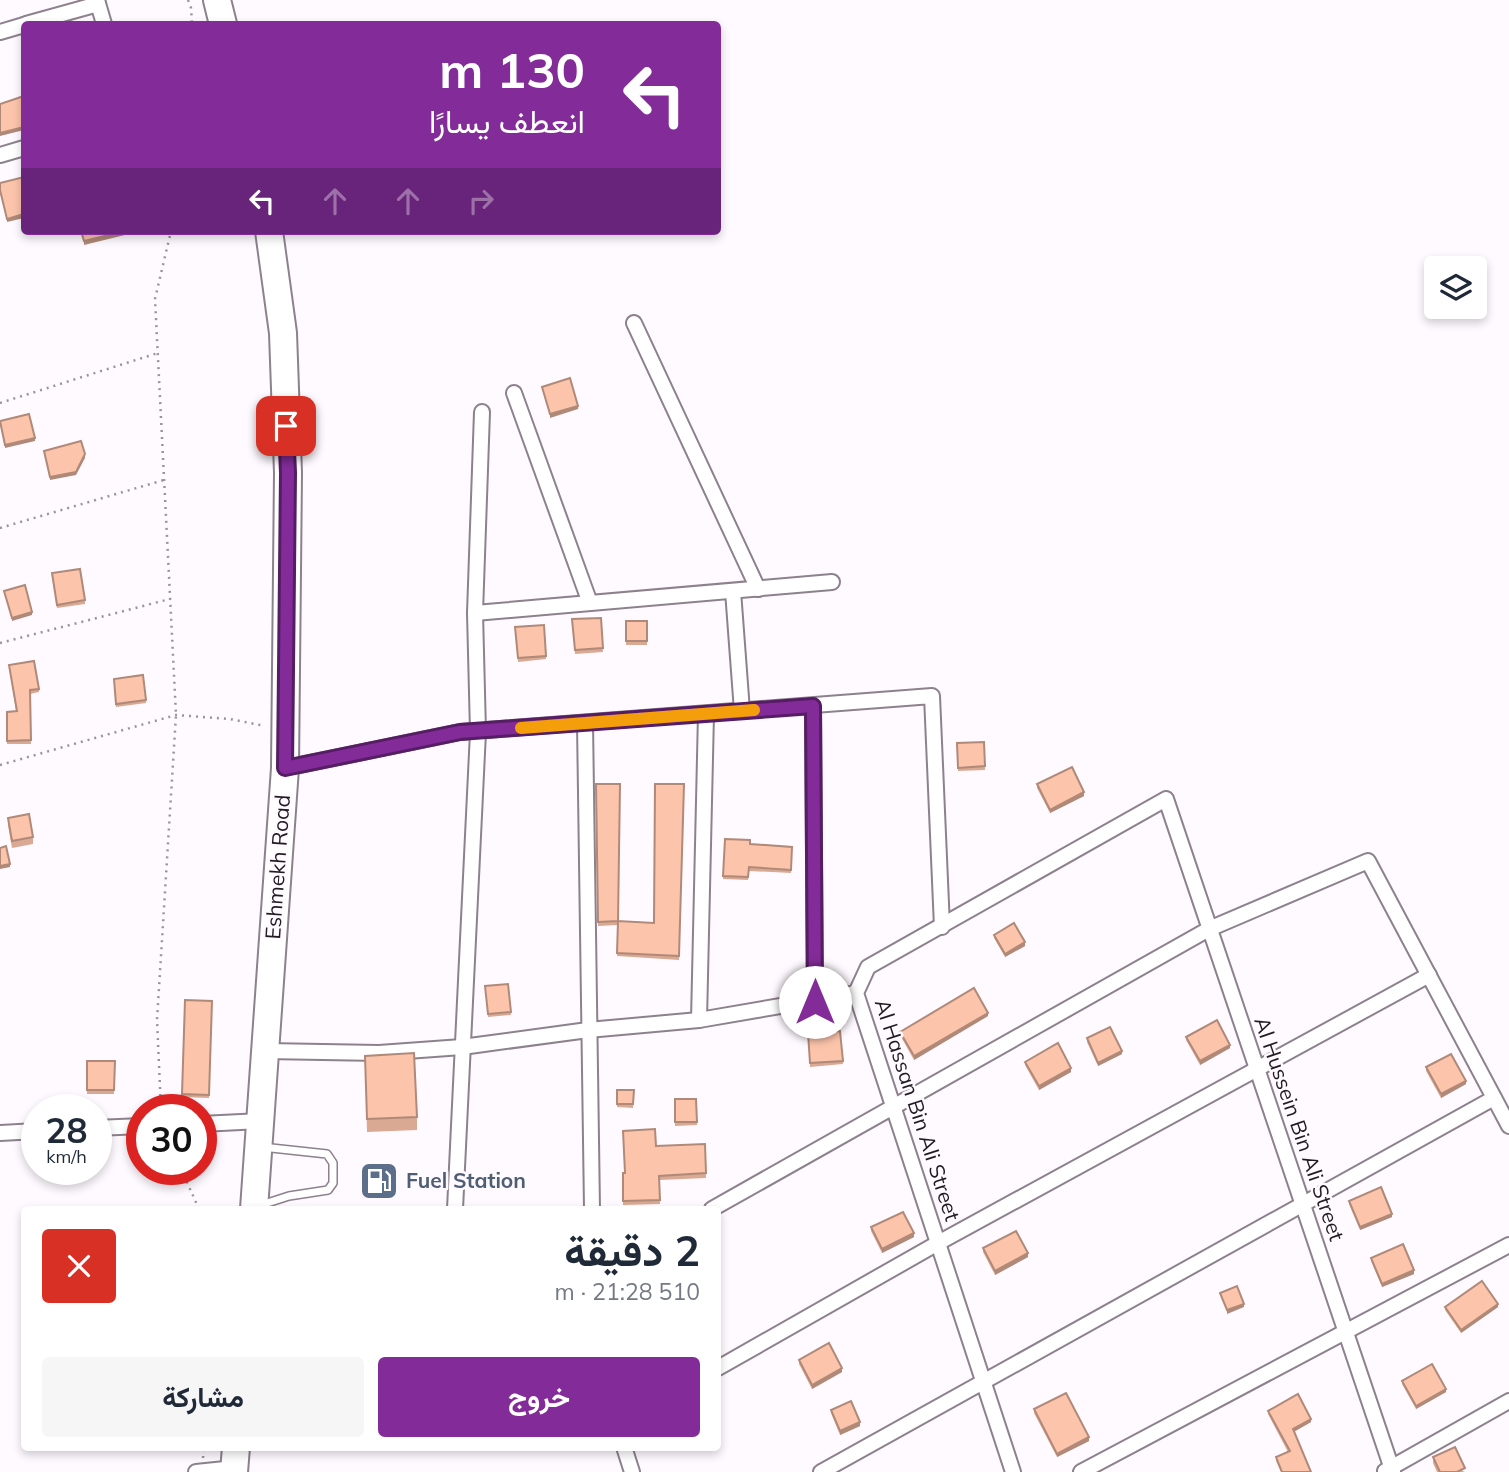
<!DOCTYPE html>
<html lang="ar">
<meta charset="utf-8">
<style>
body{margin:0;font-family:Mulish,Vazirmatn,sans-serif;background:#f6f6f7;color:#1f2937;direction:rtl;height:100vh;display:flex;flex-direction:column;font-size:26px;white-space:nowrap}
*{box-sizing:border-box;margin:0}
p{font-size:23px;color:#747a83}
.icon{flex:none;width:38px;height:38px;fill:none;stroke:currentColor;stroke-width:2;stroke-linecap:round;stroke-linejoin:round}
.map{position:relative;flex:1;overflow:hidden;direction:ltr}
.sheet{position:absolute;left:21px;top:1206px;width:700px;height:245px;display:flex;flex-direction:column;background:#fff;border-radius:7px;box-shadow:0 4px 10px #0003;direction:rtl}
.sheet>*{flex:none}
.guide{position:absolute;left:21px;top:21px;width:700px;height:214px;border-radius:7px;box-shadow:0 4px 10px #0003;direction:rtl;background:#832c99;color:#fff;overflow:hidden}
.controls{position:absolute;left:1424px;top:256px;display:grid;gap:14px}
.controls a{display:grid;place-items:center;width:63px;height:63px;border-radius:7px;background:#fff;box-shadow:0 4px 10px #0003;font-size:35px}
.speed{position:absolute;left:21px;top:1094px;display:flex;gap:14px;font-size:35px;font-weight:700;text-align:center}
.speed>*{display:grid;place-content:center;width:91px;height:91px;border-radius:50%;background:#fff;box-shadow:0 4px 10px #0003;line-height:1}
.speed small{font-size:18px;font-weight:400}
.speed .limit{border:10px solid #d22;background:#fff;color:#111}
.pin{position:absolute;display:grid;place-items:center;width:60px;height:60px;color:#fff;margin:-30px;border-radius:14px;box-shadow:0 4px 10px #0006}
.me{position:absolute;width:77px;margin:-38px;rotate:0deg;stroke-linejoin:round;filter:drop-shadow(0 0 5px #0008)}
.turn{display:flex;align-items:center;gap:24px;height:147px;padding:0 21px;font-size:32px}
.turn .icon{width:91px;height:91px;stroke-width:2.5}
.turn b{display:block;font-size:49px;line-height:60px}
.lanes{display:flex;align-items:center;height:66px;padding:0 21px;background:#0003;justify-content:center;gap:35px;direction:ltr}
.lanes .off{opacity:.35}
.round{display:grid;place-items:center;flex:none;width:74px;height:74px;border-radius:7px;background:#f6f6f7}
.headline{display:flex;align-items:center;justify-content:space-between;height:119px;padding:0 21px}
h1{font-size:42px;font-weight:700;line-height:52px}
.primary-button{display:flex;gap:14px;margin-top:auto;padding:14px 21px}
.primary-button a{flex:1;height:80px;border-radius:7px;background:#832c99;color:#fff;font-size:28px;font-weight:700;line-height:80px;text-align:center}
.primary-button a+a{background:#f6f6f7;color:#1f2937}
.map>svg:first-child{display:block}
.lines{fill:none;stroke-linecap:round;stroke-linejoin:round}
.lane-casing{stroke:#8d818d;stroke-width:10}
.street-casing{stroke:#8d818d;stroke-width:18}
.highway-casing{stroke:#8d818d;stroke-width:30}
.path{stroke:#999499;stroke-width:2.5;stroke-dasharray:2 5;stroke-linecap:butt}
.lane{stroke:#fff;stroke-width:7}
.street{stroke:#fff;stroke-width:14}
.highway{stroke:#fff;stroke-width:26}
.wall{fill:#d9a993}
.shaded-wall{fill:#b08978}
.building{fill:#fcc4ab;stroke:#b08978;stroke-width:2}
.route-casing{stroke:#551d63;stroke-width:18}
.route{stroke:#832c99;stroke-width:12}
.slow{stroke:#f59e0b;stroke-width:12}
.labels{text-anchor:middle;stroke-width:5;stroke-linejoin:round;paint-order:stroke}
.street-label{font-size:21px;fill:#201b20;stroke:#fffaff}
.service-label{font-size:21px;font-weight:bold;fill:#4e5e75;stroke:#fffaff;text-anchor:start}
</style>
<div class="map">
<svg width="1509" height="1472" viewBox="0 0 1509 1472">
<rect width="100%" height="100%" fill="#fffaff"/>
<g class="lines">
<defs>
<polyline id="lane" points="261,1205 289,1196 328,1190 333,1183 333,1163 327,1154 262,1147"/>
<g id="street">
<polyline points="97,0 104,24"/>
<polyline points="26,24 98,4"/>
<polyline points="0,32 24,25"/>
<polyline points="0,155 24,148"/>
<polyline points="634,323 758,589"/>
<polyline points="514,393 590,603"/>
<polyline points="733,591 742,711"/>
<polyline points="475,613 832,582"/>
<polyline points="813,706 815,1002"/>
<polyline points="585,723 592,1209"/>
<polyline points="285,768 460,732 932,696 942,927"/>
<polyline points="699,1020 706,714"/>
<polyline points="266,1051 379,1053 462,1047 588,1030 699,1020 856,993"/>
<polyline points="201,1124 260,1121"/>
<polyline points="96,1128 142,1126"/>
<polyline points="0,1133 37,1131"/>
<polyline points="455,1209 478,732 475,613 482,412"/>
<polyline points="712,1209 1209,929 1368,861 1509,1126"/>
<polyline points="718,1368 938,1243 1429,975"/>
<polyline points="624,1447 632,1472"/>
<polyline points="1385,1471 1509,1401"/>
<polyline points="196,1472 235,1468"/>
<polyline points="821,1472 1494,1098"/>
<polyline points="1013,1472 856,993 868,967 1166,799 1393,1472"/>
<polyline points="1081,1472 1509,1245"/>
</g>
<g id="highway">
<polyline points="217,0 223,24"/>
<polyline points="254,1209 285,768 288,473 283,333 269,231"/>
<polyline points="234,1472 236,1447"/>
</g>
</defs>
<!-- lane casing -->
<use href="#lane" class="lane-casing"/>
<!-- street casing -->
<use href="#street" class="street-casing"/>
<!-- highway casing -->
<use href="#highway" class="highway-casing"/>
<!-- path -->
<g class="path">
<polyline points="188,0 191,8 192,24"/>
<polyline points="0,403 158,353"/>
<polyline points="0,528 164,480"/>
<polyline points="0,643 170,599"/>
<polyline points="0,765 176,715 230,719 265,726"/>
<polyline points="161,1110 157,1020 176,715 155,299 171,231"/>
<polyline points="181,1169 199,1209"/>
<polyline points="203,1458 204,1447"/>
</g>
<!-- lane -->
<use href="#lane" class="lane"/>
<!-- street -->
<use href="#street" class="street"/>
<!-- highway -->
<use href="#highway" class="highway"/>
</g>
<!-- wall -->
<g class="wall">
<polygon points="52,573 85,600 85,604 57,608"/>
<polygon points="601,618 603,652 575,654 572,619"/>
<rect x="626" y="621" width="21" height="24"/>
<polygon points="544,625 546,659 518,662 515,627"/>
<polygon points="9,665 39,689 39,692 30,694 31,744 7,744 7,712 16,711"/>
<polygon points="114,682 146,700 146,703 116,707"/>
<polygon points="984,742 985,770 958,771 957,743"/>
<polygon points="596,784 618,921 654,923 684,784 679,960 617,956 618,925 598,926"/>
<polygon points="1037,784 1084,796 1050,813 1037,788"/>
<polygon points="8,818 33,837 33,844 12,848 8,825"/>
<polygon points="725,839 750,844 792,847 791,873 749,871 748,880 723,879"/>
<polygon points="994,935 1025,946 1005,957 994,938"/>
<polygon points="508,984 511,1015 488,1017 485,986"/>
<polygon points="185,1000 212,1001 209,1098 182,1097"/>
<polygon points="988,1016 914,1060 900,1035 900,1032"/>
<polygon points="840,1031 843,1064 810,1067 808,1033"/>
<polygon points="1186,1037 1230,1048 1200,1065 1186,1040"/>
<polygon points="1087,1038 1122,1054 1098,1066 1087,1042"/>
<polygon points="365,1056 417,1117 417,1130 367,1132"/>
<polygon points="87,1061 115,1061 114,1094 87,1094"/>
<polygon points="1025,1062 1071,1072 1039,1090 1025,1065"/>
<polygon points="1426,1067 1466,1084 1441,1098 1426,1071"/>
<polygon points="634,1090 633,1108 617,1107 617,1104"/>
<polygon points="675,1099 696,1099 697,1125 675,1126"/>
<polygon points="705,1144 706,1178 660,1180 660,1204 623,1205 623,1173 625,1173 656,1146"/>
<polygon points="1349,1201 1392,1217 1360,1230 1349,1204"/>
<polygon points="871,1227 914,1237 882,1253 871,1231"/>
<polygon points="983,1248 1028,1257 995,1275 983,1252"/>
<polygon points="1371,1258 1414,1274 1382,1287 1371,1261"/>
<polygon points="1445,1307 1498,1307 1461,1333 1445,1310"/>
<polygon points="799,1360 842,1372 812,1389 799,1364"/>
<polygon points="1402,1381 1446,1392 1416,1409 1402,1384"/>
<polygon points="1034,1409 1089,1441 1057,1457 1034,1413"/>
<polygon points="831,1410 860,1426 840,1435 831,1413"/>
<polygon points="1268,1411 1311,1422 1294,1432 1311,1472 1281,1472 1276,1461 1276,1457 1288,1452 1268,1414"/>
<polygon points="1433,1457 1465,1472 1437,1472 1433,1463"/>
</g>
<!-- shaded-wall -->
<g class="shaded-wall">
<polygon points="24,127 24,130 0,136 0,133"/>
<polygon points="24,214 24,218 7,222 7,219"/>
<polygon points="126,231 133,231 133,233 84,245 84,241"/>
<polygon points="578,406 578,409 550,418 550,414"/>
<polygon points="35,438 35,441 5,448 5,445"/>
<polygon points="85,454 85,458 76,475 50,480 50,477"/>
<polygon points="32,612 32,615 12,621 12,618"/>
<polygon points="1084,792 1084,796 1050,813 1050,810"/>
<polygon points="10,864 10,867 0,869 0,866"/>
<polygon points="1025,942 1025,946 1005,957 1005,954"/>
<polygon points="988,1013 988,1016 914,1060 914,1056"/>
<polygon points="1230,1045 1230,1048 1200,1065 1200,1061"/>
<polygon points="1122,1051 1122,1054 1098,1066 1098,1063"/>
<polygon points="1071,1068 1071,1072 1039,1090 1039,1086"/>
<polygon points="1466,1081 1466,1084 1441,1098 1441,1094"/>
<polygon points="1392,1214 1392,1217 1360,1230 1360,1227"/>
<polygon points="914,1233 914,1237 882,1253 882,1249"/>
<polygon points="1028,1253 1028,1257 995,1275 995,1271"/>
<polygon points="1414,1270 1414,1274 1382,1287 1382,1284"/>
<polygon points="1244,1304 1244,1307 1227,1314 1227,1310"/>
<polygon points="1498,1304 1498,1307 1461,1333 1461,1330"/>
<polygon points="842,1368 842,1372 812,1389 812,1385"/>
<polygon points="1446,1389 1446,1392 1416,1409 1416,1406"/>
<polygon points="1311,1419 1311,1422 1293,1432 1293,1429"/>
<polygon points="860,1422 860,1426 840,1435 840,1431"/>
<polygon points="1089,1437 1089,1441 1057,1457 1057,1454"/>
</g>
<!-- building -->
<g class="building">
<polygon points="24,96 24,127 0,133 0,104"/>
<polygon points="24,177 24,214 7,219 0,190 0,183"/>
<polygon points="81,231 126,231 84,241"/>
<polygon points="570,378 578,406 550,414 542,387"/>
<polygon points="29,414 35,438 5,445 0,421"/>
<polygon points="81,441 85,454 76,472 50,477 44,451"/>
<polygon points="80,569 85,600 57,605 52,573"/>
<polygon points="25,585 32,612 12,618 4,591"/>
<polygon points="601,618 603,648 575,650 572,619"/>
<rect x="626" y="621" width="21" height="20"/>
<polygon points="544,625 546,656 518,658 515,627"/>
<polygon points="34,661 39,689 30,690 31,740 7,741 7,712 17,711 9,665"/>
<polygon points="143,675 146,700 116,704 114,679"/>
<polygon points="984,742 985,766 958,768 957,743"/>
<polygon points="1072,767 1084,792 1050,810 1037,784"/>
<polygon points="596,784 620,784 618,921 598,922"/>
<polygon points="655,784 684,784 679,956 617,953 618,921 654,923"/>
<polygon points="29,814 33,837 12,841 8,818"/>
<polygon points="725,839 750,840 750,844 792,847 791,870 749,867 748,877 723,876"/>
<polygon points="6,846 10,864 0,866 0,848"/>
<polygon points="1014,923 1025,942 1005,954 994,935"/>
<polygon points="508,984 511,1012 488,1014 485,986"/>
<polygon points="974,988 988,1013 914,1056 900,1032"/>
<polygon points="185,1000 212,1001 209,1095 182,1094"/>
<polygon points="1217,1020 1230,1045 1200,1061 1186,1037"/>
<polygon points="1110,1027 1122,1051 1098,1063 1087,1038"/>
<polygon points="840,1031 843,1061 810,1063 808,1033"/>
<polygon points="1058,1043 1071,1068 1039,1086 1025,1062"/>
<polygon points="414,1053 417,1117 367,1119 365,1056"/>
<polygon points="1451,1054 1466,1081 1441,1094 1426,1067"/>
<polygon points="87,1061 115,1061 114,1090 87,1090"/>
<polygon points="617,1090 634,1090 633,1104 617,1104"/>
<polygon points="675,1099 696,1099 697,1122 675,1122"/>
<polygon points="655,1129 656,1146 705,1144 706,1173 659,1176 660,1200 623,1201 623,1173 625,1173 623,1131"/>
<polygon points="1381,1187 1392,1214 1360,1227 1349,1201"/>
<polygon points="903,1212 914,1233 882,1249 871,1227"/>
<polygon points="1016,1231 1028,1253 995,1271 983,1248"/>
<polygon points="1403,1244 1414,1270 1382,1284 1371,1258"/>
<polygon points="1482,1281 1498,1304 1461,1330 1445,1307"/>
<polygon points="1237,1286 1244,1304 1227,1310 1220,1293"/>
<polygon points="829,1343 842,1368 812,1385 799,1360"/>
<polygon points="1432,1364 1446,1389 1416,1406 1402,1381"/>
<polygon points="1066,1393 1089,1437 1057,1454 1034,1409"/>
<polygon points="1298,1394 1311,1419 1293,1429 1311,1472 1282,1472 1276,1457 1290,1451 1268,1411"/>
<polygon points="851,1401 860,1422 840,1431 831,1410"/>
<polygon points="1455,1447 1465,1468 1457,1472 1440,1472 1433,1457"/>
</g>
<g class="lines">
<defs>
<polyline id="route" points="286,426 288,473 285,768 460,732 813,706 815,1002"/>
</defs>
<!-- route casing -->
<use href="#route" class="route-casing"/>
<!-- route -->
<use href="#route" class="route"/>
<!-- slow -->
<polyline class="slow" points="521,728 754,710"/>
</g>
<!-- icons -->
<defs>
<symbol id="fuel-square" viewBox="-11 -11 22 22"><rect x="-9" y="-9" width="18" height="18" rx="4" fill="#5c6f8a" stroke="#fffaff"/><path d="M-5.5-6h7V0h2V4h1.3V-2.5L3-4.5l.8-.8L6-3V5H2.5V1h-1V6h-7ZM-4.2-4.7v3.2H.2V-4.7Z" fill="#fff"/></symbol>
</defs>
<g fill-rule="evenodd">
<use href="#fuel-square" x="357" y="1159" width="44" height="44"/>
</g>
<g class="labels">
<!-- street labels -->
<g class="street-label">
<text transform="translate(278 867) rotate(-86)" y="7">Eshmekh Road</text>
<text transform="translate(917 1110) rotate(72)" y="7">Al Hassan Bin Ali Street</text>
<text transform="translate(1299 1129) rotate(71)" y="7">Al Hussein Bin Ali Street</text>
</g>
<!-- service labels -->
<g class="service-label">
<text x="406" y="1188">Fuel Station</text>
</g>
</g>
</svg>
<div class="controls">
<a><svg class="icon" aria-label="layers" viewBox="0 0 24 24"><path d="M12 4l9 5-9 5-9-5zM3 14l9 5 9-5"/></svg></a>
</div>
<div class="speed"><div>28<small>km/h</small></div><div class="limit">30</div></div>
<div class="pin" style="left:286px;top:426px;background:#d93025"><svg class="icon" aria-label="arrive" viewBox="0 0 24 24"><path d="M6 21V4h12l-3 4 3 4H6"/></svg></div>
<svg class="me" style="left:815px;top:1002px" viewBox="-20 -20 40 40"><circle r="19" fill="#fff"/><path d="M0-13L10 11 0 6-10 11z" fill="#832c99"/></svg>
<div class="guide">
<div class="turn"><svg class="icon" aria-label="left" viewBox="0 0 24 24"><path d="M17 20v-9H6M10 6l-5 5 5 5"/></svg><div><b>130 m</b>انعطف يسارًا</div></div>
<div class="lanes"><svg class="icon" aria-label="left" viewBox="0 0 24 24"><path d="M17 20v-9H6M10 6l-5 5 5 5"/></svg><svg class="icon off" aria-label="ahead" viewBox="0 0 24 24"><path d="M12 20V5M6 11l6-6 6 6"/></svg><svg class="icon off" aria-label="ahead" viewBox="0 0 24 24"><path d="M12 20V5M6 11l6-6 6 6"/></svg><svg class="icon off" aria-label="right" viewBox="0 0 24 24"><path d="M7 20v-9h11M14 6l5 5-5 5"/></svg></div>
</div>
<section class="sheet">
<div class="headline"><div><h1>2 دقيقة</h1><p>510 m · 21:28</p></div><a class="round" style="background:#d93025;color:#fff"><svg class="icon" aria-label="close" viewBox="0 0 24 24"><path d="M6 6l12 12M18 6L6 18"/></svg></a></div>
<div class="primary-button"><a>خروج</a><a>مشاركة</a></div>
</section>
</div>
